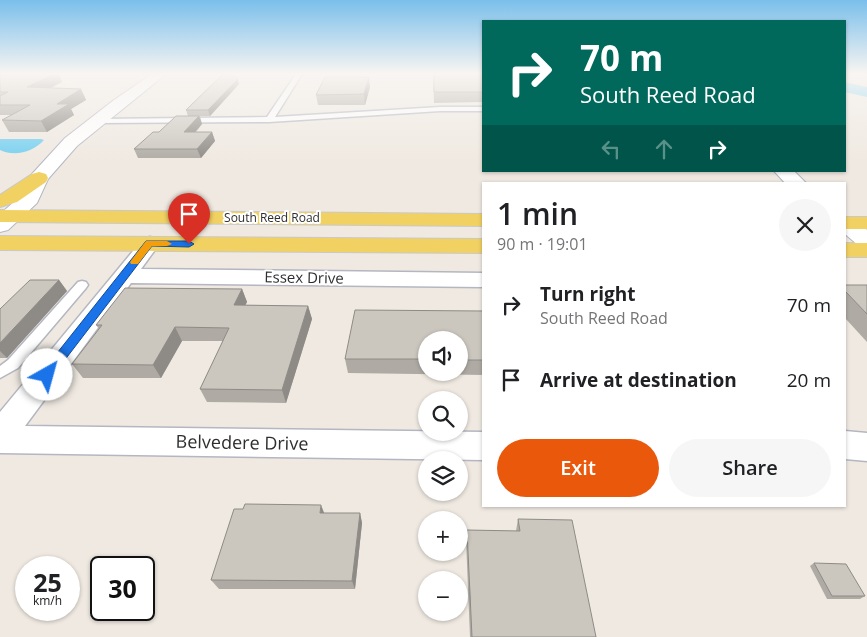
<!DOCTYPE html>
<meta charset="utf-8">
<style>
body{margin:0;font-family:"Open Sans",sans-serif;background:#f6f6f6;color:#202124;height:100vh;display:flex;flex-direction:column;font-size:19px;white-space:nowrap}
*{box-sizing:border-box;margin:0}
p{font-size:16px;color:#757577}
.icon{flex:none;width:28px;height:28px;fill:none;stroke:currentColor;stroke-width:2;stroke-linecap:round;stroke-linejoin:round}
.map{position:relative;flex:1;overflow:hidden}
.details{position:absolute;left:482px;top:182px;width:364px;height:325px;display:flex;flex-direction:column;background:#fff;border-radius:0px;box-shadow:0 1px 4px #0004}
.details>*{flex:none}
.banner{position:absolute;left:482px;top:20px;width:364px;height:152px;border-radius:0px;box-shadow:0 1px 4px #0004;background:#00695c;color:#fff;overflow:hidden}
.controls{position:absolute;left:418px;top:331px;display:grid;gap:10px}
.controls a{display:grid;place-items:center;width:50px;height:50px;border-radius:50%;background:#fff;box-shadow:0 1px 4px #0004;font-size:25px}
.speed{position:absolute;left:15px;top:556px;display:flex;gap:10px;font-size:25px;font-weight:700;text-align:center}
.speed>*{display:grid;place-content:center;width:65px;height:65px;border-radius:50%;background:#fff;box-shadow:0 1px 4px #0004;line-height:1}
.speed small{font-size:12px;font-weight:400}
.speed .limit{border:2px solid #111;border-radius:8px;background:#fff;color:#111}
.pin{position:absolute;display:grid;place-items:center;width:42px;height:42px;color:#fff;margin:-51px -21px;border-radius:50% 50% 50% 0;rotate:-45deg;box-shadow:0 0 5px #0007}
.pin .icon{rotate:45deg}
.me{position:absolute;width:55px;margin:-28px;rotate:38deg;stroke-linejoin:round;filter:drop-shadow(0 0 4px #0008)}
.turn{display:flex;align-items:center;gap:18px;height:105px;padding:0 15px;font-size:22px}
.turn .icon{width:65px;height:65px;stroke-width:2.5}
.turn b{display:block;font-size:35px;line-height:42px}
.lanes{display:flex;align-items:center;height:48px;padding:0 15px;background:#0003;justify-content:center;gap:25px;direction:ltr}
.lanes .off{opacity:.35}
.round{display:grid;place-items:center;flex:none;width:52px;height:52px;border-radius:26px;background:#f6f6f6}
.head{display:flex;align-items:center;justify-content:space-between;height:85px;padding:0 15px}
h1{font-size:30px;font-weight:600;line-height:38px}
.primary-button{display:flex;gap:10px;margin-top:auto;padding:10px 15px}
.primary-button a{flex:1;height:58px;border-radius:30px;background:#ea580c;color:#fff;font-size:20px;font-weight:600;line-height:58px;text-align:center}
.primary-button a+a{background:#f6f6f6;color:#202124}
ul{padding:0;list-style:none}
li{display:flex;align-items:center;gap:15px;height:75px;padding:0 15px}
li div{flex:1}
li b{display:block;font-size:19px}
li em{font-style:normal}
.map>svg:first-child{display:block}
.water{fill:#75cff0}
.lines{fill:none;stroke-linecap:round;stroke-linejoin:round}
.river{fill:#75cff0;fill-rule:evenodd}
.lane-casing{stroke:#b4b7c1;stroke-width:3}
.street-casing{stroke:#b4b7c1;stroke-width:3}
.secondary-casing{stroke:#b4b7c1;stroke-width:2}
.primary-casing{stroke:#c9c9c9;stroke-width:2}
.lane{fill:#fff;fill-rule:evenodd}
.street{fill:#fff;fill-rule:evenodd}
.secondary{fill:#fff;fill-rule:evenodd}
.primary{fill:#f2d163;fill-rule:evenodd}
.wall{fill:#afaba4;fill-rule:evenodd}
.shaded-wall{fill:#8e8b86}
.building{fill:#cbc7bf;stroke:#8e8b86}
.route{fill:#1a73e8;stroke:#114b97}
.slow{fill:#f59e0b}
.labels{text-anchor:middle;stroke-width:4;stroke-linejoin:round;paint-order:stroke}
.far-street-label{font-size:12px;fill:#2e2e2e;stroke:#fff}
.street-label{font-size:15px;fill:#2e2e2e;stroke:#fff}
.near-street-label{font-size:18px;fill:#2e2e2e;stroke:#fff}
</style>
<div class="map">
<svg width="867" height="637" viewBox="0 0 867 637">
<rect width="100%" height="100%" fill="#efe9e1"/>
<!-- water -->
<path class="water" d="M 0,139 L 41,139 L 44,140 C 33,152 15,157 0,150 Z"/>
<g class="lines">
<!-- river -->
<polygon class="river" points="845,82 867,87 867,97 845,92"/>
<defs>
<g id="lane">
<polygon points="296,74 302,74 275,117 440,107 484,107 484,111 440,111 269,122 97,123 94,121 97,119 267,117"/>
<polygon points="82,281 86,282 88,285 86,288 18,368 0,378 0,366 8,360 78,282"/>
</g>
<g id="street">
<polygon points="150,237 157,239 160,243 141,269 484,273 484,287 131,283 25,426 484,432 484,460 0,453 0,412 143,239"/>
<polygon points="845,431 867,433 867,461 845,459"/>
</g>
<g id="secondary">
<polygon points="152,74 166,74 77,146 48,179 37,203 8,230 0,232 0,214 21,196 32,174 65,138 114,100"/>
<polygon points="774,171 794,171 807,184 786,184"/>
<polygon points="845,217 853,218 867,230 867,248 859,246 845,234"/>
</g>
<g id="primary">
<polygon points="39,172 46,174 48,178 46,182 17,202 0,207 0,195 32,174"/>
<polygon points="0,210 484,214 484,226 0,222"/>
<rect x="845" y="217" width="22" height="12"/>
<polygon points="0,236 484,239 484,253 0,250"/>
<rect x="845" y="243" width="22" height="14"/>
</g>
</defs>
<!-- lane casing -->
<use href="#lane" class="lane-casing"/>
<!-- street casing -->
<use href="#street" class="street-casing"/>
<!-- secondary casing -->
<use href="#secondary" class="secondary-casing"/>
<!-- primary casing -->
<use href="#primary" class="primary-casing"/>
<!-- lane -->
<use href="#lane" class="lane"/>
<!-- street -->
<use href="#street" class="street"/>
<!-- secondary -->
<use href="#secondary" class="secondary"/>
<!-- primary -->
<use href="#primary" class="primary"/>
</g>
<!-- wall -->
<g class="wall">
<polygon points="0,74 59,74 62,82 50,88 81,89 86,100 71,109 74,115 47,132 9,132 2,120 11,115 0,115"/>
<polygon points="433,74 484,74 484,104 482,102 434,103"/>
<polygon points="239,84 210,116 200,116 202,124 196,132 212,132 215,141 201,158 138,158 134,149 159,132 188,116 186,110"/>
<polygon points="370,87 365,105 318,105 316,95"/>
<polygon points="59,280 67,291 7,358 0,358 0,309"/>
<polygon points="845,285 867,285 867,342 845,318"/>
<polygon points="242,289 247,302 245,305 308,306 312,319 286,403 207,402 200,389 223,341 182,341 161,378 83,378 72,364 99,329 96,325"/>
<path d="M 484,311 L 484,375 L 348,373 L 345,359 ZM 426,340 L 459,340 L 459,372 L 426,372 Z"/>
<polygon points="324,513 360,513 362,523 355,589 219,589 211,580"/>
<polygon points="518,519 596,637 470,637 466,540 467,530 516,531"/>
<polygon points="814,563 865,596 860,599 827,599 810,566"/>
</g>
<!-- shaded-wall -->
<g class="shaded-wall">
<polygon points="54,74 59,74 62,82 33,97 27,87"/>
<polygon points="369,77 370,87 365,105 364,94"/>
<polygon points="238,79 239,84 210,116 208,110"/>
<polygon points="81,89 86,100 71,109 74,115 47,132 41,121 57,104"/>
<polygon points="199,116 202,124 187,141 184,132"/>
<polygon points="212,132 215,141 201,158 197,149"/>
<polygon points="59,280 67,291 7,358 0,351 0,343"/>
<polygon points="242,289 247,302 239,318 234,305"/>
<polygon points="308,306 312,319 286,403 282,390"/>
<polygon points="175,327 182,341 161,378 153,365"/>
<polygon points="321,505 325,515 320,513"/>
<polygon points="360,513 362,523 355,589 352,581"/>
</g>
<!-- building -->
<g class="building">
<polygon points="0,74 54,74 27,87 81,89 57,104 69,104 41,121 2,120 30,105 0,105 0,96 8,92 0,92"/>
<polygon points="223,74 232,74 238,79 208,110 186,110"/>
<polygon points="434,74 484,74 484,93 483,92 434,92"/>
<polygon points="325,77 369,77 364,94 316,95"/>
<polygon points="176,116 199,116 184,132 212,132 197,149 134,149 153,132 159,132"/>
<polygon points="30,280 59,280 0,343 0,309"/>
<polygon points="845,285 867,285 867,314 845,291"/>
<polygon points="125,288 242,289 234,305 308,306 282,390 200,389 229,328 175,327 153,365 72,364 102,325 96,325"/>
<polygon points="355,310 484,311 484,360 459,360 459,340 426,340 426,359 345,359"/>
<polygon points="245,504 321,505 320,513 360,513 352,581 211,580 234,509 243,509"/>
<polygon points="518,519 572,520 596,637 472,637 467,530 520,531"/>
<polygon points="814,563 846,564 865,596 832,596"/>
</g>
<!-- sky -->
<linearGradient id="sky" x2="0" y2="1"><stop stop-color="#7abfeb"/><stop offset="0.45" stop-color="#f8f5f2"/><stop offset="1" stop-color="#f8f5f2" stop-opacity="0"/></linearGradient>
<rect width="867" height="163" fill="url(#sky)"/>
<!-- route -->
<polygon class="route" points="146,241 189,241 194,244 189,247 152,246 51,378 42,378 40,375 42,372"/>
<!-- slow -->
<polygon class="slow" points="146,241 167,241 172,244 167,246 152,246 138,264 131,264 130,262"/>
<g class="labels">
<!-- far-street labels -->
<g class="far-street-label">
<text x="272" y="222">South Reed Road</text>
</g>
<!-- street labels -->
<g class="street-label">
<text transform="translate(304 278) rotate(1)" y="5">Essex Drive</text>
</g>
<!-- near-street labels -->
<g class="near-street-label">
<text transform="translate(242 443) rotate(1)" y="6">Belvedere Drive</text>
</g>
</g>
</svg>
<div class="controls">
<a><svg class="icon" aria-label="sound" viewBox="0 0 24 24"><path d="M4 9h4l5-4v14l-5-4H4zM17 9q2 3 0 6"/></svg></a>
<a><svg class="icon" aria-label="search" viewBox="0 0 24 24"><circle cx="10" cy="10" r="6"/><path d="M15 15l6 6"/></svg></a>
<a><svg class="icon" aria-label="layers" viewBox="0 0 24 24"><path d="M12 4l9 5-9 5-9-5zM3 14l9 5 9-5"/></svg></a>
<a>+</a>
<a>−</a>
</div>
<div class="speed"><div>25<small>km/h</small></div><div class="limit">30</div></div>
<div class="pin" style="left:189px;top:244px;background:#d93025"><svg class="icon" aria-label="arrive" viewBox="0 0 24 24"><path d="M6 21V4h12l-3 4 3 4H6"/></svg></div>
<svg class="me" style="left:47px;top:375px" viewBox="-20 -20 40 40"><circle r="19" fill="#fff"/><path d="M0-13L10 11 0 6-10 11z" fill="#1a73e8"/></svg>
<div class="banner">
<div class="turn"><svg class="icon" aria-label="right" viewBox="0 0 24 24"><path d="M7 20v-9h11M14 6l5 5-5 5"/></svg><div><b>70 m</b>South Reed Road</div></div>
<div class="lanes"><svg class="icon off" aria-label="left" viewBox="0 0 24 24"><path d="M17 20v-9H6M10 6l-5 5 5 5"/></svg><svg class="icon off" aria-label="ahead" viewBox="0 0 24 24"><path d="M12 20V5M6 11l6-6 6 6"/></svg><svg class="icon" aria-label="right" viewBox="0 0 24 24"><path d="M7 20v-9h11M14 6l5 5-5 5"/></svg></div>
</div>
<section class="details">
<div class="head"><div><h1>1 min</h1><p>90 m · 19:01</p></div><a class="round"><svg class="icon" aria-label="close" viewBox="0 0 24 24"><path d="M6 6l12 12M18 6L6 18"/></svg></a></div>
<ul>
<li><svg class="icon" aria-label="right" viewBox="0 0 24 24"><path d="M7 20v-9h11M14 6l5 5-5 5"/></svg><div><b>Turn right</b><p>South Reed Road</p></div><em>70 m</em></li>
<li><svg class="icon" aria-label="arrive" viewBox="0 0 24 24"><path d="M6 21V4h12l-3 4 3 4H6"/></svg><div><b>Arrive at destination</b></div><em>20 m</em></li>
</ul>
<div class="primary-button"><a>Exit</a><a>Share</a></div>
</section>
</div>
